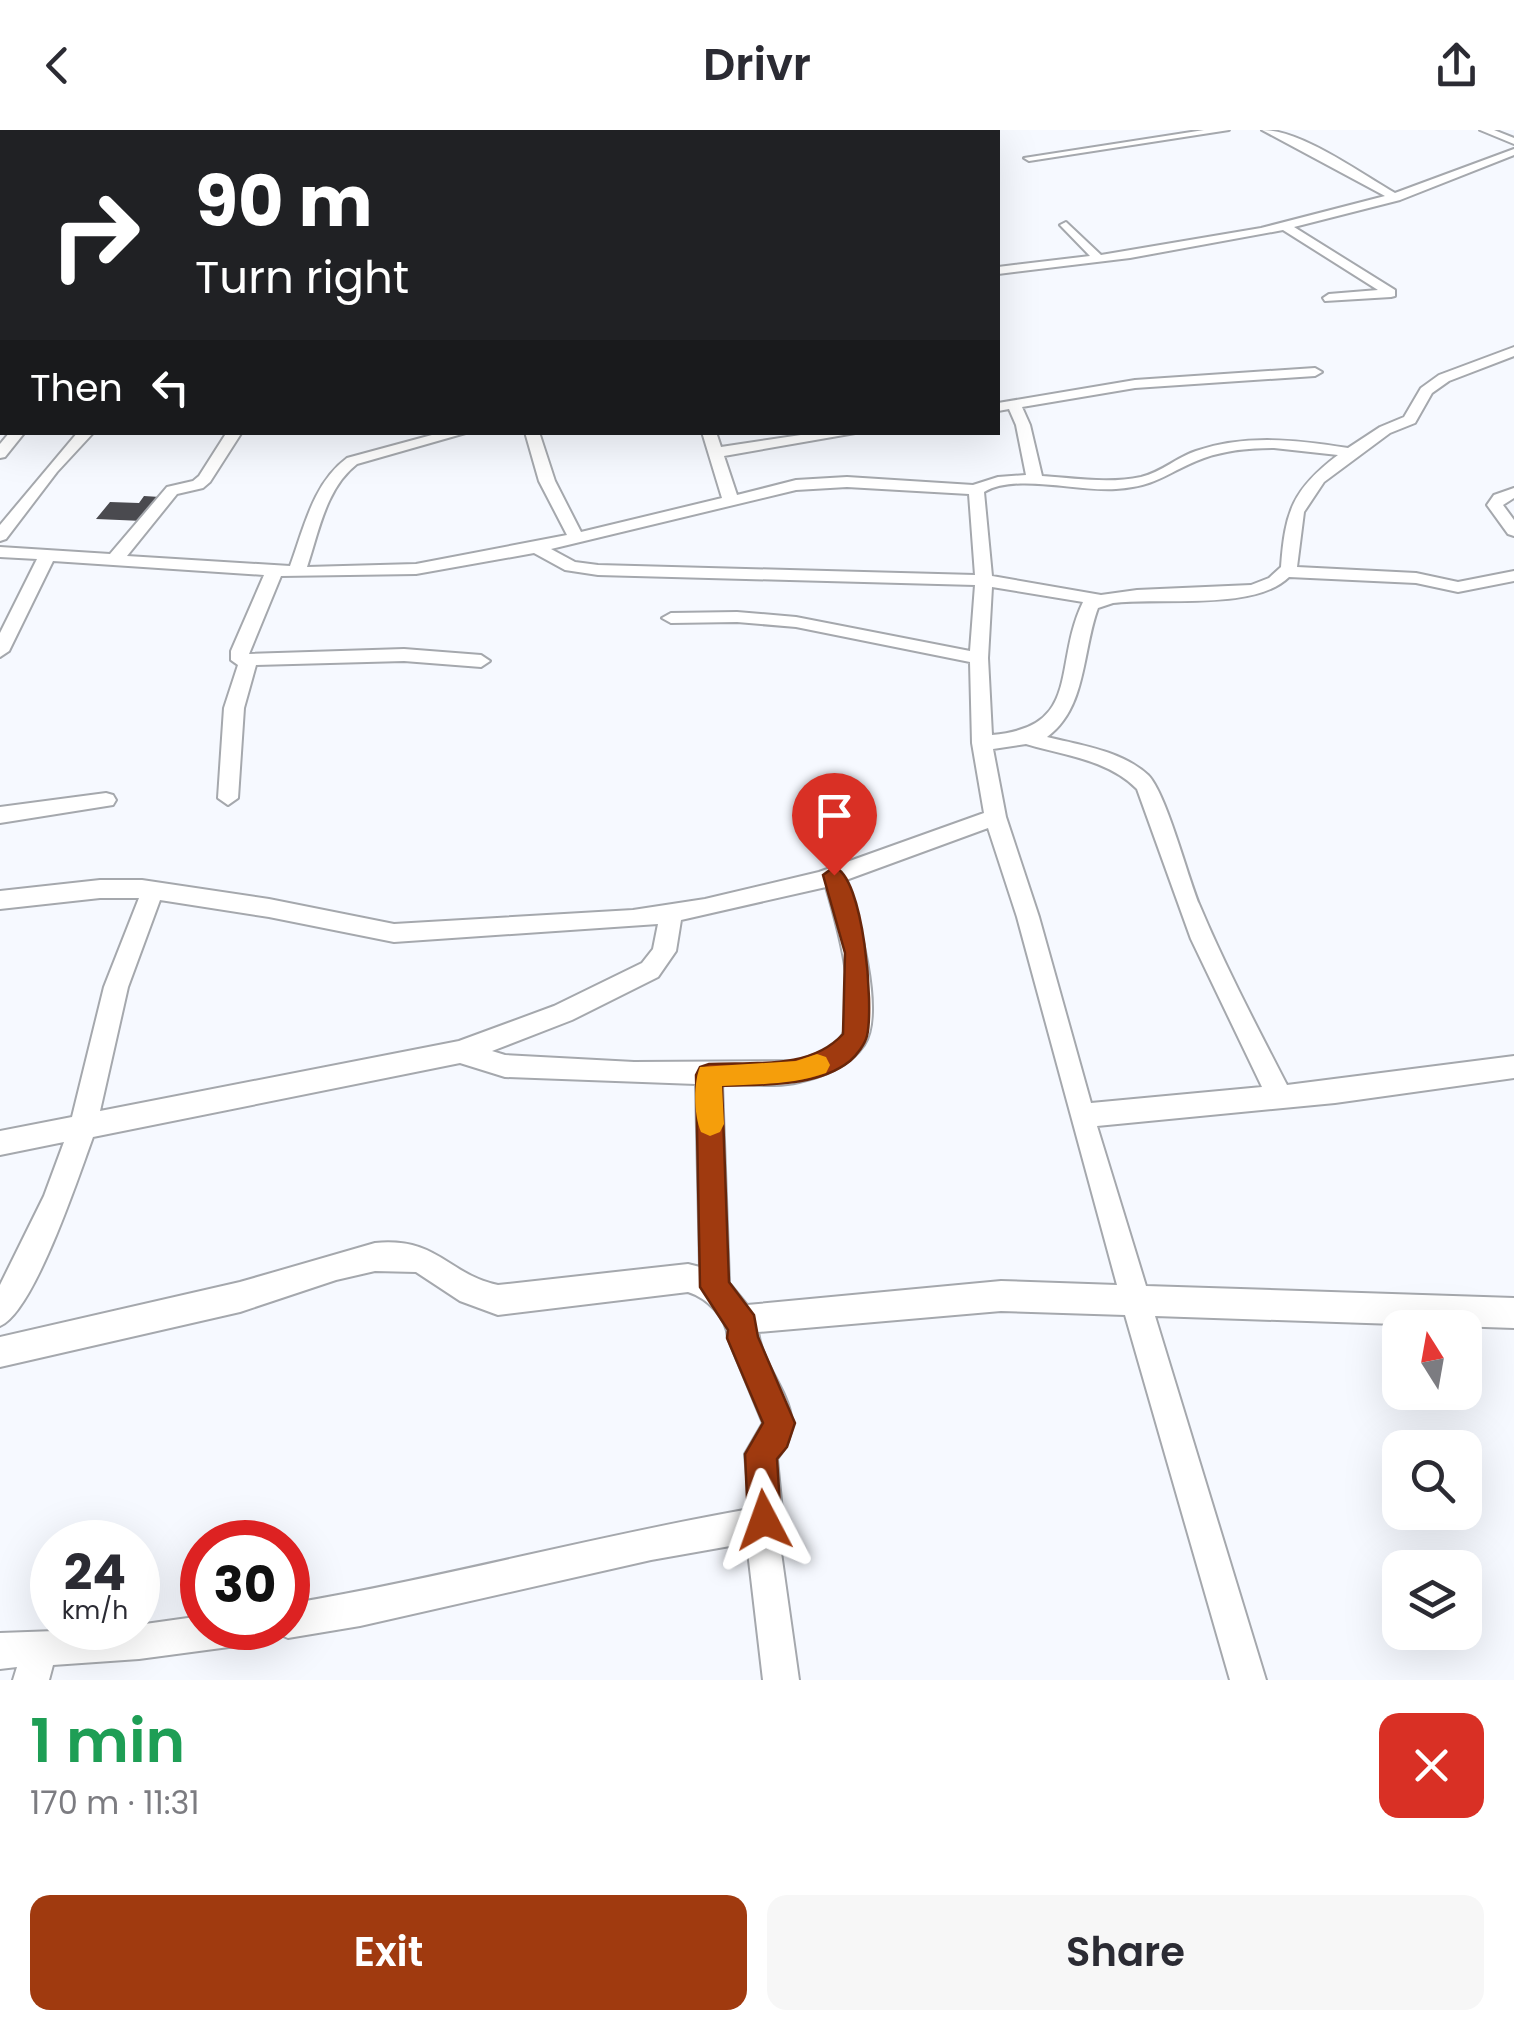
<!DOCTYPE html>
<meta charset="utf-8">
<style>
body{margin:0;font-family:Poppins,sans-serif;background:#f7f7f7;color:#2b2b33;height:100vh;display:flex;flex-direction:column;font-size:38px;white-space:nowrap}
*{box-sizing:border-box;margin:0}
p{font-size:32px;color:#7c7c81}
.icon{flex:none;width:55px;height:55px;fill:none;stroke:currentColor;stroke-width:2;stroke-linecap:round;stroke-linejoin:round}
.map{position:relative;height:1550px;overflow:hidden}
.details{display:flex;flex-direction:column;background:#fff;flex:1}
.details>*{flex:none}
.top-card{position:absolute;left:0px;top:0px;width:1000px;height:305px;box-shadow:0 10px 40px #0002;background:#202124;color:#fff;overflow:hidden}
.needle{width:65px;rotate:349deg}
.controls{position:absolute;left:1382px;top:1180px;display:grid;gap:20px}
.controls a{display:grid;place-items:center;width:100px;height:100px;border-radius:20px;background:#fff;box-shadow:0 10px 40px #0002;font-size:50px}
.speed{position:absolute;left:30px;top:1390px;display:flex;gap:20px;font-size:50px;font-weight:700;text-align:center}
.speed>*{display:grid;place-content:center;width:130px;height:130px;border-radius:50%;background:#fff;box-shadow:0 10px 40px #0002;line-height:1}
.speed small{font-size:25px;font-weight:400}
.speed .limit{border:15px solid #d22;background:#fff;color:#111}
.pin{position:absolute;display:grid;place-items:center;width:85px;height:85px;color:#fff;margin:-102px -42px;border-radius:50% 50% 50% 0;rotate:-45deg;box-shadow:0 0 10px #0007}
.pin .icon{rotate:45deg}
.me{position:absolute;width:110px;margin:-55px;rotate:356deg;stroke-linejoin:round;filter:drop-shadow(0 0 8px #0008)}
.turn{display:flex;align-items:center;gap:35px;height:210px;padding:0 30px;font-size:45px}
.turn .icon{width:130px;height:130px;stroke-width:2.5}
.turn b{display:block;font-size:70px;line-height:85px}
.then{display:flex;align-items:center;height:95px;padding:0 30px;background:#0003;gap:20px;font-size:38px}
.round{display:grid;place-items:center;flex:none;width:105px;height:105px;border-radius:20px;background:#f7f7f7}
.overview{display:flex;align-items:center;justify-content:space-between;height:170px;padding:0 30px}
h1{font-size:60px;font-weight:600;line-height:75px;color:#1e9e55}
.cta{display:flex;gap:20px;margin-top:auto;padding:20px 30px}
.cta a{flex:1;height:115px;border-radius:20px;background:#a03a0f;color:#fff;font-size:40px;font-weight:600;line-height:115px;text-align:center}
.cta a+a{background:#f7f7f7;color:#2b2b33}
header{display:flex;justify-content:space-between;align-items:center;height:130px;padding:0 30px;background:#fff;font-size:45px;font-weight:600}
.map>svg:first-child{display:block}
.building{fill:#4a4a4f}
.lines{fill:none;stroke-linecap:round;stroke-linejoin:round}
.minor-casing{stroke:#a5a8ad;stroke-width:4}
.minor{fill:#fff;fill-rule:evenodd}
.route{fill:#a03a0f;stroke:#68260a;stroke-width:2.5}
.slow{fill:#f59e0b}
</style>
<header><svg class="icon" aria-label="back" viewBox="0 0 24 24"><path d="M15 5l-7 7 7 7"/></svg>Drivr<svg class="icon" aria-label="share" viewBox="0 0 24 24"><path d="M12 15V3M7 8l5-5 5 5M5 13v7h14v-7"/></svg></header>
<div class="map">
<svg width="1514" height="1550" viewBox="0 0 1514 1550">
<rect width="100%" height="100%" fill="#f6f9ff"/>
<!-- building -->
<polygon class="building" points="144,366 160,367 143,391 96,389 110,372 139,373"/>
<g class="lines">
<defs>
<g id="minor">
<polygon points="551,0 561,0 562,2 553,2"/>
<polygon points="697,0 707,0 709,2 699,2"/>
<polygon points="1204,0 1229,0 1029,31 1024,28"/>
<path d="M 1262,0 C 1302,0 1360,43 1395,63 L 1514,19 L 1514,25 L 1400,70 L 1294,97 L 1395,160 L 1395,166 L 1391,167 L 1325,171 L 1323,168 L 1329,164 L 1378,160 L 1283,100 L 1130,128 L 998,144 L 998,137 L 1090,126 L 1060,95 L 1066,92 L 1101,125 L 1261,98 L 1385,66 Z"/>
<polygon points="1480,0 1494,0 1514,8 1514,14"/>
<rect x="0" y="79" width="2" height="6"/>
<rect x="0" y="169" width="2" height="8"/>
<rect x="0" y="206" width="2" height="8"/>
<path d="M 1514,217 L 1514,226 L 1449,251 L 1432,263 L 1415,293 L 1390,303 L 1324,352 L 1304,382 L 1297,437 L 1416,443 L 1458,452 L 1514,441 L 1514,451 L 1458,462 L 1416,453 L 1289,447 C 1255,481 1160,467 1113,473 L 1098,478 C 1082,521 1087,578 1047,607 C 1080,615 1122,621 1148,645 C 1166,663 1187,745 1199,774 C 1225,836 1256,895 1287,955 L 1514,926 L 1514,948 L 1335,973 L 1097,996 L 1146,1156 L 1514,1168 L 1514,1198 L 1155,1186 L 1266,1550 L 1230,1550 L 1125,1185 L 1001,1181 L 758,1202 C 765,1251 816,1282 777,1329 L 782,1381 L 777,1394 L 799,1550 L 763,1550 L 747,1413 L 651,1430 L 360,1496 L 288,1508 L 276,1503 L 273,1498 L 288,1498 L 288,1474 C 443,1448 595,1406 750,1379 L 745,1324 L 763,1293 L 728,1208 C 727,1187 707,1168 688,1162 L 498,1185 L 460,1171 L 416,1142 L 375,1141 L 336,1150 L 240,1182 L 0,1237 L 0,1207 L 240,1152 L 375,1113 C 438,1107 447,1144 498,1155 L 688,1134 L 700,1137 L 696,954 L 505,947 L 460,933 L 93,1007 C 79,1045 34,1182 0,1196 L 0,1155 L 44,1066 L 64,1012 L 0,1025 L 0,1001 L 72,987 L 104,857 L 139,768 L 100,768 L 0,779 L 0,761 L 100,750 L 142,750 L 269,769 L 394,794 L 633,780 L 705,769 L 819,742 L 984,683 L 972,613 L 970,532 L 796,497 L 737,492 L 671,493 L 662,488 L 671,483 L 737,482 L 796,487 L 970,521 L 975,455 L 598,445 L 565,440 L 534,423 L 416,444 L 281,446 L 249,524 L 404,519 L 481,525 L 490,531 L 481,537 L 404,531 L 256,535 L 244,578 L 238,668 L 228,675 L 218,668 L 224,578 L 238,535 L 231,530 L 231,521 L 264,445 L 53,431 L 9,521 L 0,527 L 0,503 L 37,429 L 0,427 L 0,417 L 110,424 L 167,357 L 193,351 L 199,346 L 227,302 L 242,302 L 210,352 L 203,358 L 177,364 L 127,426 L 290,436 C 304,398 313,353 347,328 L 443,302 L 469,302 L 357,334 C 326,358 319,401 307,437 L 416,434 L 567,405 L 539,351 L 525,302 L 539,302 L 555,351 L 581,402 L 722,368 L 702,302 L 716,302 L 721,317 L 821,302 L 861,302 L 724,326 L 737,365 L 796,350 L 847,347 L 973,355 L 998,347 L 1026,345 L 1016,295 L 1009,279 L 998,281 L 998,273 L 1135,250 L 1315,238 L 1322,242 L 1315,246 L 1135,258 L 1022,277 L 1030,295 L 1042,346 C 1075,348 1108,354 1141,347 C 1162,342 1177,327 1196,321 C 1246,304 1297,310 1348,318 L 1380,297 L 1404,287 L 1421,258 L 1439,245 ZM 1274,318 L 1338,325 C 1293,359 1285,381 1281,437 L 1269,448 L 1251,455 L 1137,460 L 1101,465 L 992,446 L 984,362 C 1016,343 1078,362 1116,359 C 1160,356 1168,341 1204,328 C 1227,320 1250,318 1274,318 ZM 847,357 L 969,364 L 975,445 L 598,435 L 575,432 L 551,419 L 796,360 ZM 992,457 L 1083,472 C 1052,536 1083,597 992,605 L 988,528 ZM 1026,614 C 1063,625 1109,630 1137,659 L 1191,809 L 1262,957 L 1091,973 L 1039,787 L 1006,687 L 993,619 ZM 988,698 L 1017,787 L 1117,1155 L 1001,1151 L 747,1175 L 729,1153 L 722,954 C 746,953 775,958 799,952 C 822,947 850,936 864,915 C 886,882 857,786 846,750 ZM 826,757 C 836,791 859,871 843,904 C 835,920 811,926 796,931 L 634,932 L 505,925 L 492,921 L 572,890 L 658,847 L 676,821 L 681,790 ZM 160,770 L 269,787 L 394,812 L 658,794 L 653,819 L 642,833 L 554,876 L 459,911 L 100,981 L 128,857 Z"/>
<rect x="0" y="291" width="2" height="8"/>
<polygon points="10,302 25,302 5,327 0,328 0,314"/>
<polygon points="78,302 94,302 57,342 6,409 0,411 0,395"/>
<polygon points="1514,358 1514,368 1503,375 1514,390 1514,406 1508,404 1487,375 1494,365"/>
<polygon points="106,663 113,665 116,670 113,675 0,693 0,677"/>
<polygon points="202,1486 202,1498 261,1498 256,1510 244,1515 139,1529 53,1535 49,1550 13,1550 17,1537 0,1539 0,1503 138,1498 138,1495"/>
</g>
</defs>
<!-- minor casing -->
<use href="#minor" class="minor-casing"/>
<!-- minor -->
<use href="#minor" class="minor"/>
</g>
<!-- route -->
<path class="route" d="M 834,737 C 864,746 874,876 867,906 C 865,914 857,925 850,931 C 816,958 763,954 722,956 L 729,1152 L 754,1185 L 758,1207 L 795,1293 L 787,1317 L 777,1329 L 781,1390 L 776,1401 L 764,1406 L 753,1401 L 748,1390 L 745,1324 L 763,1293 L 727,1208 L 728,1200 L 700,1157 L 696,945 L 700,937 L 709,934 C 754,932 810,940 843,904 L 845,823 L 823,745 Z"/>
<!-- slow -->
<path class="slow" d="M 817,924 L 826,927 L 830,935 L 826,943 C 792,955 758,954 722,956 L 724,994 L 720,1002 L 710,1006 L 701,1002 C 694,986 693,954 700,937 L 796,931 Z"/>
</svg>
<div class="controls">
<a><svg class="needle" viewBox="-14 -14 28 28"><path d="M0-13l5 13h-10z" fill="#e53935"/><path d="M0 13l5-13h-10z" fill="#7c7c81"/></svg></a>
<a><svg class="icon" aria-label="search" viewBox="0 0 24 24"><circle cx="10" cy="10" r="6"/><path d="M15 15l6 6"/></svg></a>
<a><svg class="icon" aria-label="layers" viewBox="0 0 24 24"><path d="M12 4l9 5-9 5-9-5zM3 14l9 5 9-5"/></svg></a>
</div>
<div class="speed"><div>24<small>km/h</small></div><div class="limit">30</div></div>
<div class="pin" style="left:834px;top:745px;background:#d93025"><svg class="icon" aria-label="arrive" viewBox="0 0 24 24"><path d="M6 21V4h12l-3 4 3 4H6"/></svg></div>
<svg class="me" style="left:764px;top:1390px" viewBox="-20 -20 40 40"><path d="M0-17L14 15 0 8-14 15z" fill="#a03a0f" stroke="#fff" stroke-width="4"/></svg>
<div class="top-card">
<div class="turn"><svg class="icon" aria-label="right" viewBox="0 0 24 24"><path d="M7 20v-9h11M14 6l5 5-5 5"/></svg><div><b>90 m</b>Turn right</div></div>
<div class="then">Then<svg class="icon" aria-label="left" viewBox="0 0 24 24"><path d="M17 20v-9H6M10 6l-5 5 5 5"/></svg></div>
</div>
</div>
<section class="details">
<div class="overview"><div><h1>1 min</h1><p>170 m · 11:31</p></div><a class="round" style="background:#d93025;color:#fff"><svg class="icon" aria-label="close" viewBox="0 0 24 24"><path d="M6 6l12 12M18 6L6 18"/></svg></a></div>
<div class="cta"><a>Exit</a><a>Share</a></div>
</section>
